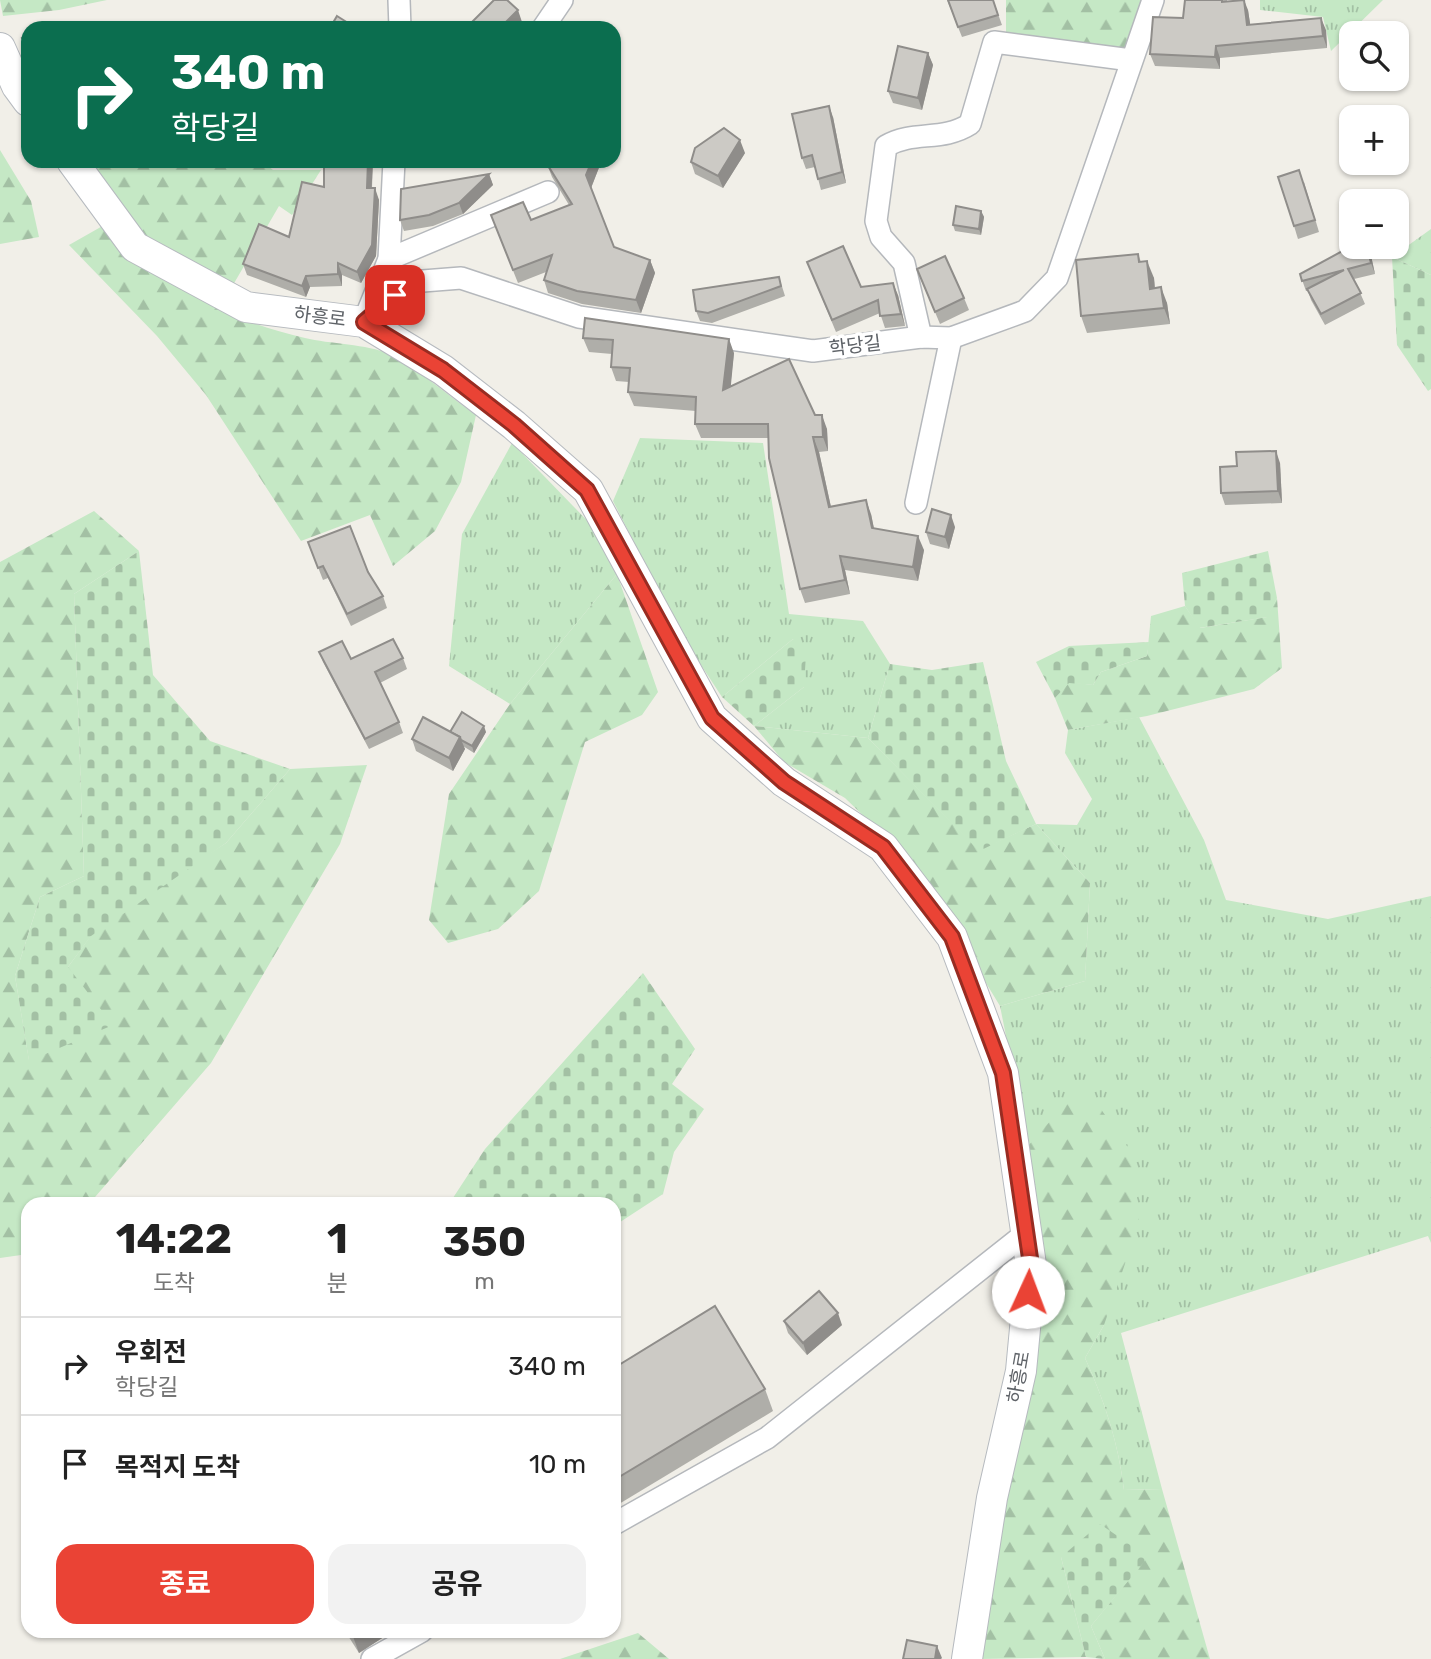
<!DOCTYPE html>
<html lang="ko">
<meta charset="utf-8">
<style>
body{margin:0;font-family:Rubik,"Noto Sans KR",sans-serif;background:#f2f2f2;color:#222;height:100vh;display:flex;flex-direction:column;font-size:26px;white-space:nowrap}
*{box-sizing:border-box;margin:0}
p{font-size:23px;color:#767676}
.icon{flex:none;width:38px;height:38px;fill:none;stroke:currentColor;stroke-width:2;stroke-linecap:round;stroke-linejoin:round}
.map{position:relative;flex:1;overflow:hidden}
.side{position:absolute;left:21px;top:1197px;width:600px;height:441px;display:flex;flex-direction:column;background:#fff;border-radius:21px;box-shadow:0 2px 5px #0004}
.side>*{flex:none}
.guide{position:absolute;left:21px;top:21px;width:600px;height:147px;border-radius:21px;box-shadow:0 2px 5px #0004;background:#0b6e4f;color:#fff;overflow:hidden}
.controls{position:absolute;left:1339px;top:21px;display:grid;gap:14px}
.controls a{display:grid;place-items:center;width:70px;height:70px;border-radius:14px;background:#fff;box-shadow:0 2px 5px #0004;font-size:35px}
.pin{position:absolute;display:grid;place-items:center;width:60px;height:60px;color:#fff;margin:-30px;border-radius:14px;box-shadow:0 4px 10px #0006}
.me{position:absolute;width:77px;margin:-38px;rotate:2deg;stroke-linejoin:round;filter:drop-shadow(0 0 5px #0008)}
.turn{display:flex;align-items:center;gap:24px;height:147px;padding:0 35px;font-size:32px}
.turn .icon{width:91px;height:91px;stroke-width:2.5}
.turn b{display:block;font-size:49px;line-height:60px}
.eta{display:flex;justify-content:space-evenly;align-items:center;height:119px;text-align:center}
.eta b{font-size:42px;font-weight:700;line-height:49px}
.action{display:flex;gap:14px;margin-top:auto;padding:14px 35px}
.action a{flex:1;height:80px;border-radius:21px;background:#ea4335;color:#fff;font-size:28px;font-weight:700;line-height:80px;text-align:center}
.action a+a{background:#f2f2f2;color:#222}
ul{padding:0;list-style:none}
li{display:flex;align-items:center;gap:21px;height:98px;padding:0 35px;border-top:2px solid #e0e0e0}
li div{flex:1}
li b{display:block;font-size:26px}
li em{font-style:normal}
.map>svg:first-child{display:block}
.grass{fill:url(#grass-tufts)}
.forest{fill:url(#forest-firs)}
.cemetery{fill:url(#cemetery-stones)}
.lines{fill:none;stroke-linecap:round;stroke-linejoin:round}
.street-casing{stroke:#b5b8bc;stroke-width:24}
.secondary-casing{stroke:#b6babf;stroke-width:32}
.street{stroke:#fff;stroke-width:21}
.secondary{stroke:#fff;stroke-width:30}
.wall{fill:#afaea9}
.shaded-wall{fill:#8f8d8a}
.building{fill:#cccac5;stroke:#8f8d8a;stroke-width:2}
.route-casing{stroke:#982c22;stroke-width:18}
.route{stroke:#ea4335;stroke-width:12}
.labels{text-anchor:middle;stroke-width:7;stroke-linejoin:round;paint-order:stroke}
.street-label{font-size:19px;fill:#5f6368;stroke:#fff}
</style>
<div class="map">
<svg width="1431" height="1659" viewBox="0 0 1431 1659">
<defs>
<pattern id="grass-tufts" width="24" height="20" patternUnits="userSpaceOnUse" patternTransform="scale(1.75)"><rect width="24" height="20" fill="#c5e8c5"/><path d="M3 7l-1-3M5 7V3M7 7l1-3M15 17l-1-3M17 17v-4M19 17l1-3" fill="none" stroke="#a3c0a4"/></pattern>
<pattern id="forest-firs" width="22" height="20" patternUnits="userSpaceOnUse" patternTransform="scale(1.75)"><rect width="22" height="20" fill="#c5e8c5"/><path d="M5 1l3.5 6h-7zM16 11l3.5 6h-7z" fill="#a3c0a4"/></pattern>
<pattern id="cemetery-stones" width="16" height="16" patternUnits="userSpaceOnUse" patternTransform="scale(1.75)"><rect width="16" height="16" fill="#c5e8c5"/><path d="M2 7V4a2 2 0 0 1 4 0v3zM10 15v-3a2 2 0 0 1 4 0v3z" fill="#a3c0a4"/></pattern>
</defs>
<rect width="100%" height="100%" fill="#f1efe8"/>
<!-- grass -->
<g class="grass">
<polygon points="1260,0 1383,0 1331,51 1323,17 1260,10"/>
<polygon points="1431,229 1431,275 1392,257"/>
<polygon points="640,438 763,443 789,614 863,621 890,664 868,738 754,726 804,687 793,639 722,697 680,633 613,501"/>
<polygon points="512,443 605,539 617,574 510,704 449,666 462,534"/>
<path d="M 1139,717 L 1204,840 L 1226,900 L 1328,919 L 1431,896 L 1431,1243 L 1428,1236 L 1121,1333 L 1162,1489 L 1124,1490 C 1118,1442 1105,1402 1085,1358 L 1104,1325 L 1028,1146 L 1000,1006 L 1085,981 L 1090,883 L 1036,824 L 1077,825 L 1092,799 L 1065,753 L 1068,730 Z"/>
</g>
<!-- forest -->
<g class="forest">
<polygon points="0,0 107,0 59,10 3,16"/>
<polygon points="1006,0 1141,0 1126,50 1006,37"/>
<polygon points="0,150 31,201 39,237 0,244"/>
<polygon points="84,161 262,161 273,170 321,170 292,215 279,206 233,285 136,235"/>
<path d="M 106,224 C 159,284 228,321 305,338 C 329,344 368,344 389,354 C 419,369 448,396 476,415 L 461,482 L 435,531 L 393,566 L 370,515 L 301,541 L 206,395 L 157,336 L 69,245 Z"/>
<polygon points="94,511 139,551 74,594 84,876 40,897 15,976 29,1060 68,967 100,923 226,843 290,769 367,765 340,844 211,1063 89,1204 28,1204 28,1254 0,1258 0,562"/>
<polygon points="617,574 658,692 642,715 585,742 539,891 498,929 448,943 429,920 449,794 510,704"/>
<polygon points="1277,598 1282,668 1254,689 1147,716 1068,730 1055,698 1069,682 1093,685 1101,672 1147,656 1151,616 1185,606 1200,628 1267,617"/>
<polygon points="754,726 868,738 979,850 1036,824 1090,883 1085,981 1000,1006 915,866 845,798 784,762"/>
<path d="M 1069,1100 L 1098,1105 L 1134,1156 L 1139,1223 L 1104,1325 L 1085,1358 C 1105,1402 1118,1442 1124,1490 L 1162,1489 L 1210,1659 L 1105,1659 L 1091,1626 L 1147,1557 L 1061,1557 L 1086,1657 L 980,1659 L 1028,1146 Z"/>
<polygon points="638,1633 669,1659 560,1659"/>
</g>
<!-- cemetery -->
<g class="cemetery">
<polygon points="1392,257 1431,275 1431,389 1428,391 1397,345"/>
<polygon points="139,551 153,675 210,741 290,769 226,843 91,936 68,967 113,1025 29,1061 15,976 40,897 84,876 74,594"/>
<polygon points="1268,551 1277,598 1268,617 1199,628 1185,606 1182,573"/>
<polygon points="793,639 806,654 804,687 754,726 722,697"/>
<polygon points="1149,642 1147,656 1101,672 1093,685 1069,683 1055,698 1036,662 1069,646"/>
<polygon points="983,662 1006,761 1036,824 979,851 868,738 890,664 932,670"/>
<polygon points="643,973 695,1049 672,1084 704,1109 674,1152 663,1194 614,1226 614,1204 449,1204 485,1149"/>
<polygon points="1100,1524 1148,1557 1091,1626 1105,1659 1086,1657 1061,1557"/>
</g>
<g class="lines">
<defs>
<g id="street">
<polyline points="399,0 400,28"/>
<polyline points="543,28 562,0"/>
<polyline points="389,259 548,192"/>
<polyline points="366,316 389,259 394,161"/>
<polyline points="364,322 410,282 461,278 579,317 813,351 921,337 951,338 1025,311 1057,278 1153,0"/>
<path d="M 921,337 L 904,263 L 881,237 L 876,221 L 886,146 C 914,130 942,142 970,124 L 994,42 L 1131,60"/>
<polyline points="916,503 951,338"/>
<polyline points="614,1524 767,1438 1026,1233"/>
<polyline points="372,1659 422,1631"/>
</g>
<g id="secondary">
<polyline points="0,48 17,86 28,101"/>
<polyline points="72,161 135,247 246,307 364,322 443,370 514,425 588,490 712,718 784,782 883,847 952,937 1003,1073 1031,1265 1021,1371 992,1498 967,1659"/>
</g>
</defs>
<!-- street casing -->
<use href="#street" class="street-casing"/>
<!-- secondary casing -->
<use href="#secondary" class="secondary-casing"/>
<!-- street -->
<use href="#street" class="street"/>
<!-- secondary -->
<use href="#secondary" class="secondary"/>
</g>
<!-- wall -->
<g class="wall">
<polygon points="947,0 993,0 1002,25 962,37"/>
<polygon points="1185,0 1227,0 1227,1 1248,10 1250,24 1326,30 1327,48 1220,58 1220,69 1155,66 1150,54 1183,18"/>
<polygon points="28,34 28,52 22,38"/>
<polygon points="928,53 933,65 922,110 893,103 888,91"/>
<polygon points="833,117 846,183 821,190 815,167 806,169 802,158"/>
<polygon points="745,153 723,188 695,174 691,162"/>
<polygon points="324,161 373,161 372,188 379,200 376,256 361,283 342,275 342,286 310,287 306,297 247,275 243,264 289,237 324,187"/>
<polygon points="552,161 598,161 600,165 591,188 614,247 650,260 655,273 641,313 582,304 548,293 544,280 546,272 518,283 496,228 531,220 569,205 552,177 547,164"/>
<polygon points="489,174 493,185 463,214 433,226 404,231 400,220"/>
<polygon points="1304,182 1319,232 1298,239 1294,226"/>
<polygon points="981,211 984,217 981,235 955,231 953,225"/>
<polygon points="1348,248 1370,251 1375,274 1354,279 1365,304 1325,325 1311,300 1308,291 1306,291 1300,274"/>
<polygon points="1138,254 1141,262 1154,278 1155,288 1167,303 1170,324 1087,333 1081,316"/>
<polygon points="807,262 861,287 898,295 905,326 885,328 880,313 836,332"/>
<polygon points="917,269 964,298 969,310 940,324"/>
<polygon points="779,277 785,296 712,323 700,321 696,311"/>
<polygon points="583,338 734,353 730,387 815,415 827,429 828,451 819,452 831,507 871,514 874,529 924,550 918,581 845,570 850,594 805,603 800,589 768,438 701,438 695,424 696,411 634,406 628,392 629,382 616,381 611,367 612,354 589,352"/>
<polygon points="1280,463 1282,503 1225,505 1221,493 1237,466"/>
<polygon points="955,527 949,549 930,544 926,532"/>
<polygon points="308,542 383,596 387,608 351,626 328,578 323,580"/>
<polygon points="319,652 351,659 403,658 407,669 380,683 399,722 403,733 369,749 323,662"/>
<polygon points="450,732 486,732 474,753 463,746 465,749 453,771 416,751 412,739"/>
<polygon points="784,1321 842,1325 807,1355 788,1333"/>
<polygon points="614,1368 765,1389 773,1411 614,1507"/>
<polygon points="345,1631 393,1631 359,1653"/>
</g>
<!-- shaded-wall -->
<g class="shaded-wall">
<polygon points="1244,0 1248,10 1252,36 1247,25"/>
<polygon points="518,10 522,22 516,28 500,28"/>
<polygon points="1321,18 1326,30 1327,48 1323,36"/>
<polygon points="1216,46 1220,58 1220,69 1215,57"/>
<polygon points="928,53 933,65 922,110 918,98"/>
<polygon points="829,106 833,117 846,183 842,172"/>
<polygon points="740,140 745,153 723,188 718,176"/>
<polygon points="368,161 373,161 371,199 367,188"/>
<polygon points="592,161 598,161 600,165 591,188 586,175"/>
<polygon points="489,174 493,185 463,214 459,203"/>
<polygon points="375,188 379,200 376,256 361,283 357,272"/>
<polygon points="981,211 984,217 981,235 979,229"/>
<polygon points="1367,247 1370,251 1375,274 1371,263"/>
<polygon points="650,260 655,273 641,313 636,300"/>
<polygon points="1147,261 1154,278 1156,306 1150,289"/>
<polygon points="338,263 342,275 342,286 338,274"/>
<polygon points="306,276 310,287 306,297 302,286"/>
<polygon points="893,283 898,295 905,326 901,314"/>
<polygon points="1161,287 1167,303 1170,324 1164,308"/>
<polygon points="729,339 734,353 729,405 723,390"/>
<polygon points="822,415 827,429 828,451 823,437"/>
<polygon points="813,437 819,452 834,521 829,507"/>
<polygon points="1276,451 1280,463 1282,503 1278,491"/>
<polygon points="866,500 871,514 877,543 872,528"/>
<polygon points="951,515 955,527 949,549 945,537"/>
<polygon points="918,536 924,550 918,581 913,567"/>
<polygon points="840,556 845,570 850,594 845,580"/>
<polygon points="484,726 486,732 474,753 472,746"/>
<polygon points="460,737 465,749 453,771 449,758"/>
<polygon points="838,1313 842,1325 807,1355 803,1343"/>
<polygon points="351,1631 393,1631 359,1653"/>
<polygon points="937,1646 942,1658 941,1659 935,1659"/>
</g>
<!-- building -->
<g class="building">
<polygon points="494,0 507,0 518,10 500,28 466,28"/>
<polygon points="948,0 993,0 998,15 958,27"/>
<polygon points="1185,0 1222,0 1222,2 1244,0 1247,25 1321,18 1323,36 1216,46 1215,57 1150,54 1153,17 1183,18"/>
<polygon points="337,16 356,28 330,28"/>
<polygon points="42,24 44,28 36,28"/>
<polygon points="28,34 28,46 22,38"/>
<polygon points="898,46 928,53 918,98 888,91"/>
<polygon points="829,106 842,172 818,179 812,155 802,158 792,114"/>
<polygon points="724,128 740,140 718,176 691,162 695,148"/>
<polygon points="324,161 368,161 367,188 375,188 372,245 357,272 338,263 338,274 306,276 302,286 243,264 259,224 289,237 302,182 324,187"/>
<polygon points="552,161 592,161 586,175 614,247 650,260 636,300 577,291 544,280 552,255 513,270 491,215 523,202 531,220 572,204 547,164"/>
<polygon points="1299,170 1315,220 1294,226 1278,177"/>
<polygon points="489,174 459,203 429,215 400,220 401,189"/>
<polygon points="956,206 981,211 979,229 953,225"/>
<polygon points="1351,244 1351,247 1367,247 1371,263 1348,269 1361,293 1321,314 1307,289 1344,270 1302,281 1300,274 1348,248 1347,245"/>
<polygon points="843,246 861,287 893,283 901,314 880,316 878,300 832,320 807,262"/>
<polygon points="1138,254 1139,262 1147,261 1150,289 1161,287 1164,308 1081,316 1076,260"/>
<polygon points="945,256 964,298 935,312 917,269"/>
<polygon points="779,277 781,286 708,313 696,311 693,290"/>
<polygon points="585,318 729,339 723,390 789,359 815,415 822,415 823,437 813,437 829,507 866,500 872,528 918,536 913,567 840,556 845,580 800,589 769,458 768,424 695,424 696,397 628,392 630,368 611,367 613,340 583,338"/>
<polygon points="1276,451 1278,491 1221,493 1220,467 1237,466 1236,452"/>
<polygon points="932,509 951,515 945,537 926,532"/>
<polygon points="350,526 368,572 383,596 347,614 323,566 318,568 308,542"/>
<polygon points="393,639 403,658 375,672 399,722 365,739 319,652 342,641 351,659"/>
<polygon points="462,712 484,726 472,746 461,740 460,737 450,732"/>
<polygon points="423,717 460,737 449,758 412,739"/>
<polygon points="819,1291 838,1313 803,1343 784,1321"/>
<polygon points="715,1306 765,1389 614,1480 614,1368"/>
<polygon points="907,1640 937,1646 935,1659 903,1659"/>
</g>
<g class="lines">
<defs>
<polyline id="route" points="395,295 364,322 443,370 514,425 587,490 712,718 784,782 883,847 952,937 1003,1073 1031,1265 1028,1292"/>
</defs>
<!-- route casing -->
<use href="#route" class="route-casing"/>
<!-- route -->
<use href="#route" class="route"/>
</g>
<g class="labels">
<!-- street labels -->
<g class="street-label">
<text transform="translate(320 316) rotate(7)" y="7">하흥로</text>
<text transform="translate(855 345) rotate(-7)" y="7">학당길</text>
<text transform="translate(1018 1377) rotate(-80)" y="7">하흥로</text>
</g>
</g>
</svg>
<div class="controls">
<a><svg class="icon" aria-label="search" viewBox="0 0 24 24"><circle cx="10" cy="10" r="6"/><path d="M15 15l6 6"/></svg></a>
<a>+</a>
<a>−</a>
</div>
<div class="pin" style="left:395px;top:295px;background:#d93025"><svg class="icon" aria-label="arrive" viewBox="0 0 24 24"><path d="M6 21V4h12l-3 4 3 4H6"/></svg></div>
<svg class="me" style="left:1028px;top:1292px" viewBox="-20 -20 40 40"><circle r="19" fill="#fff"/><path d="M0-13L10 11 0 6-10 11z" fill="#ea4335"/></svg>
<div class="guide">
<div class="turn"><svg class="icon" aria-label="right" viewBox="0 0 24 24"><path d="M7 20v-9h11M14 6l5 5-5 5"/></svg><div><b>340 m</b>학당길</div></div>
</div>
<section class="side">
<div class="eta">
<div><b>14:22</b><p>도착</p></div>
<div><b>1</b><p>분</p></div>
<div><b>350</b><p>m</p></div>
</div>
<ul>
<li><svg class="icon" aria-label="right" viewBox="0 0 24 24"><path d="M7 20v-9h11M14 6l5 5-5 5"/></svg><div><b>우회전</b><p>학당길</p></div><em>340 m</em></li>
<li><svg class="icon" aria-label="arrive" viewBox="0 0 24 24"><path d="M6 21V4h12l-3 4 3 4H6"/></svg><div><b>목적지 도착</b></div><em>10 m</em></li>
</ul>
<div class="action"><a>종료</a><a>공유</a></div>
</section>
</div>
